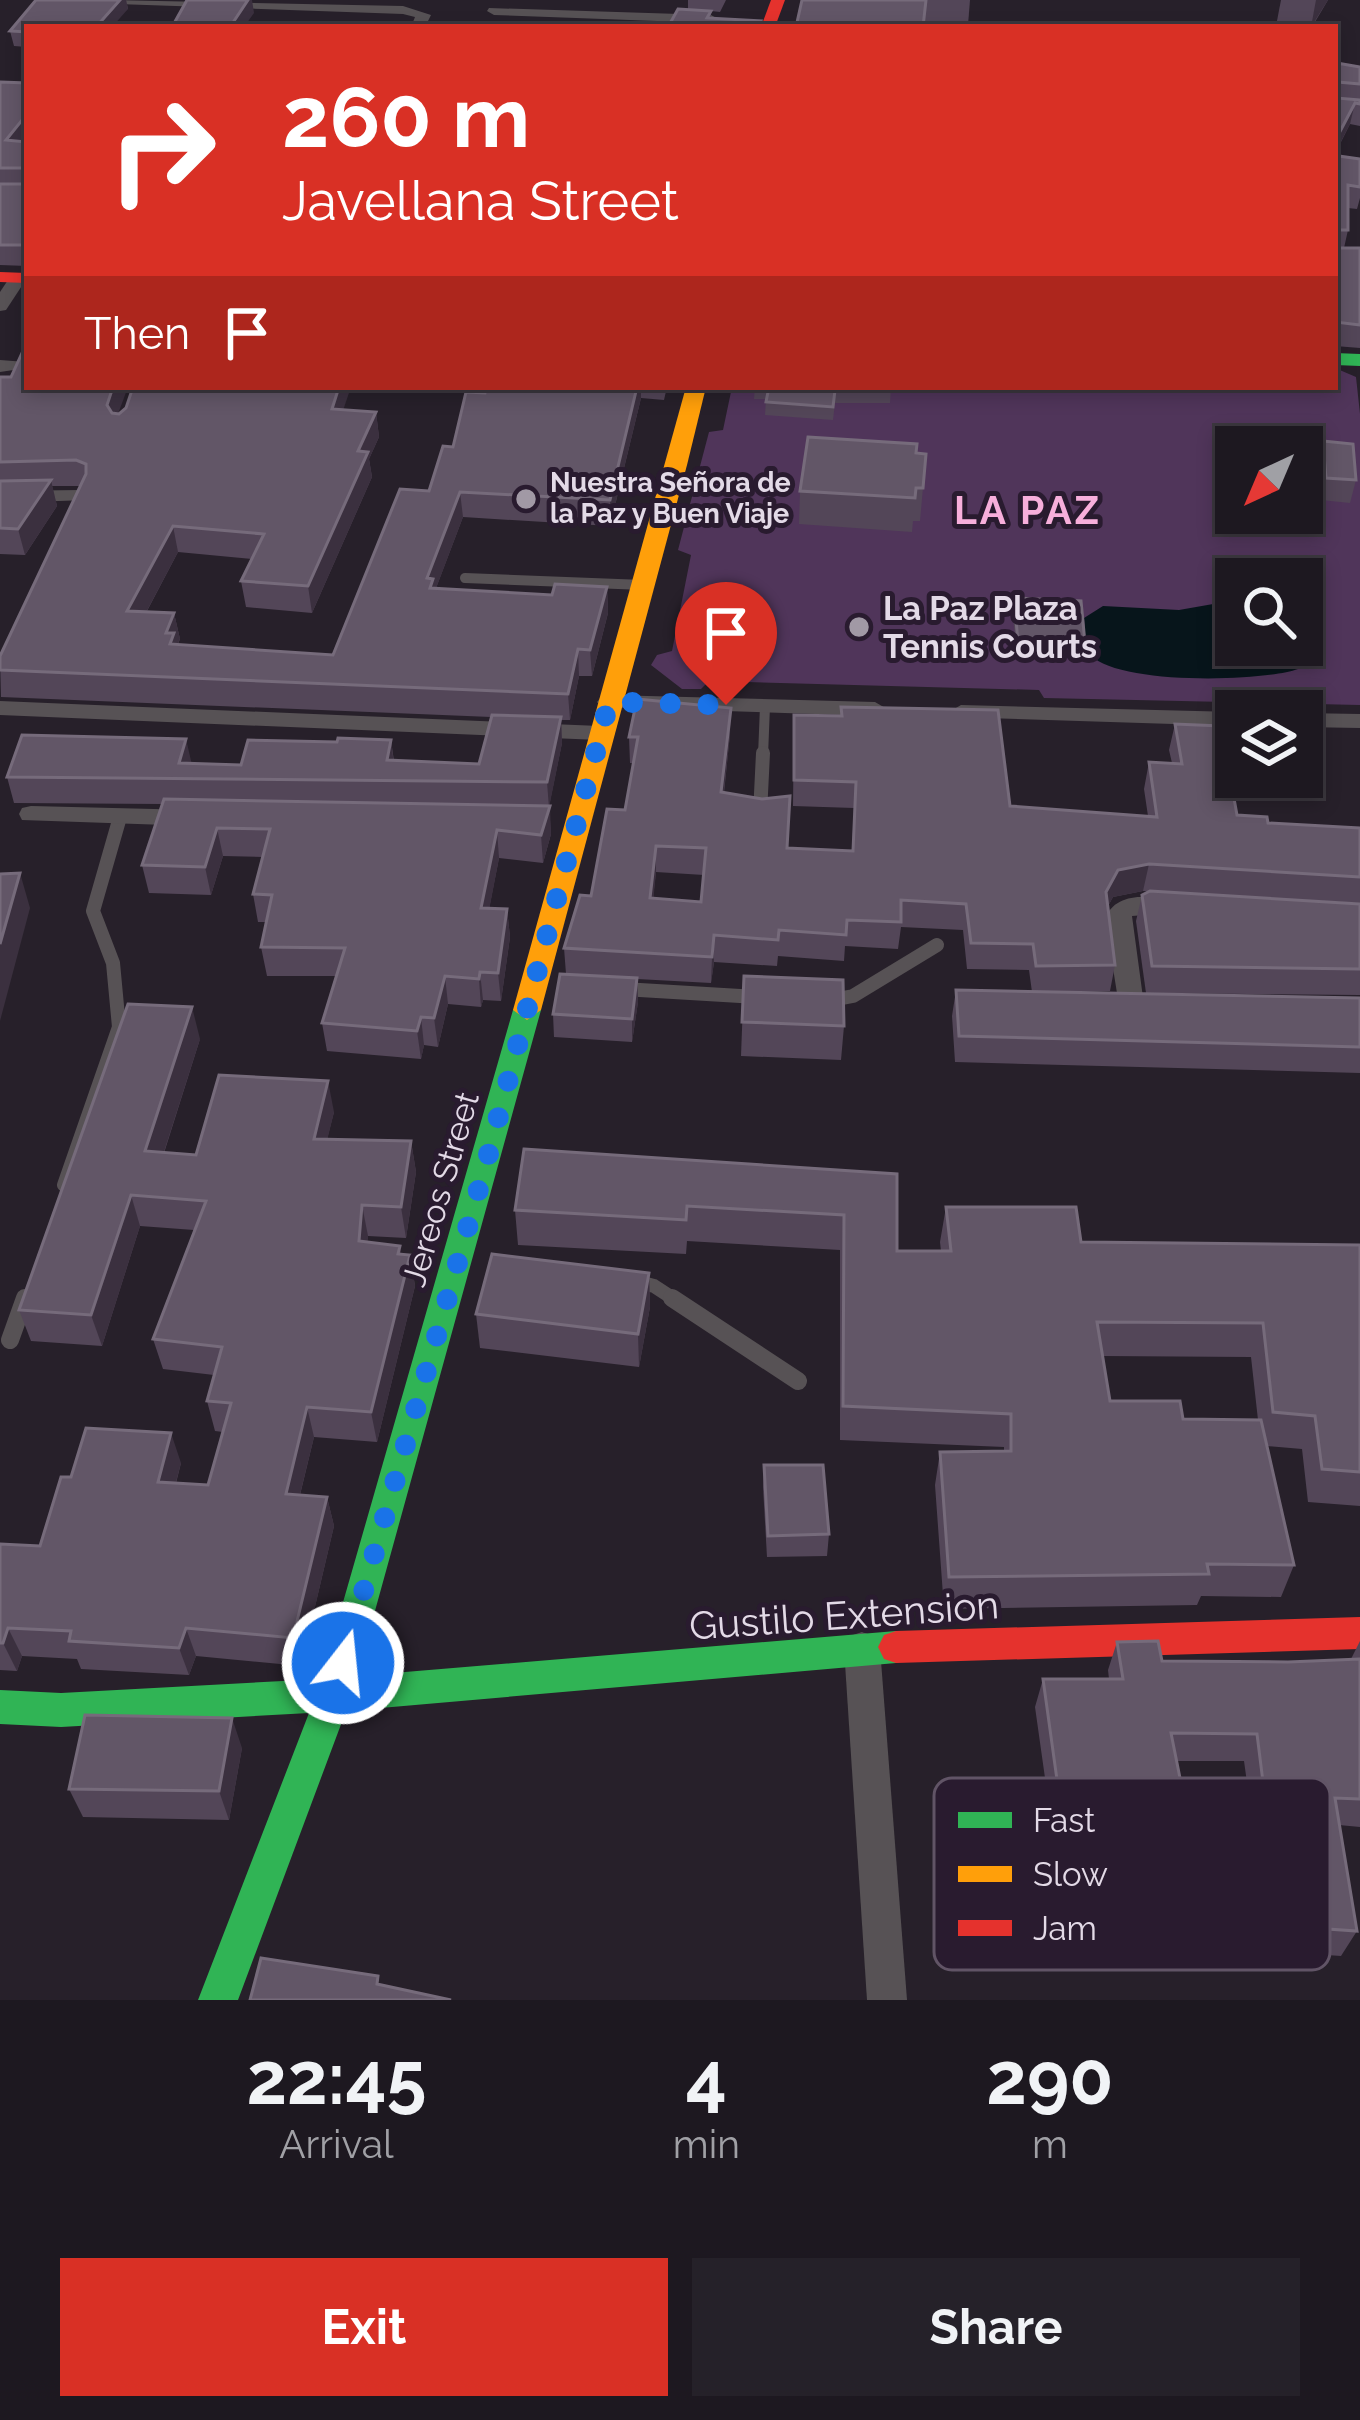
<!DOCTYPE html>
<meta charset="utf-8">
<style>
body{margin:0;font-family:Raleway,sans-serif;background:#252129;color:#f1f3f6;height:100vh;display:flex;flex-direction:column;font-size:45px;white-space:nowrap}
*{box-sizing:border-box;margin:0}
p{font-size:39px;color:#a0a0a5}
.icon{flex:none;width:66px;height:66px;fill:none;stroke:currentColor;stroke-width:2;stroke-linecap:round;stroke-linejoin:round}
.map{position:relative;height:2000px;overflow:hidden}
.panel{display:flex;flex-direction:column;background:#1d1820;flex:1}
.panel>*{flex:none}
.hud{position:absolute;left:24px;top:24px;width:1314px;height:366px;border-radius:0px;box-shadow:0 6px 18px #0003,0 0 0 3px #3b373e;background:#d93025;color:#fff;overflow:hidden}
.needle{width:78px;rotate:224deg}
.controls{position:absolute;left:1215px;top:426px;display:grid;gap:24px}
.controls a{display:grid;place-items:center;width:108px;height:108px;border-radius:0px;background:#1d1820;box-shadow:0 6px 18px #0003,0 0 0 3px #3b373e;font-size:60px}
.pin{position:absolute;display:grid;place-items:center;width:102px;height:102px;color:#fff;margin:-123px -51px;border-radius:50% 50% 50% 0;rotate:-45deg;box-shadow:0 0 12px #0007}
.pin .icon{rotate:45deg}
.me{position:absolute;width:132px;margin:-66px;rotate:16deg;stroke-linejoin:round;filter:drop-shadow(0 0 9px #0008)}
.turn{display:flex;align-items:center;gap:42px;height:252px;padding:0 60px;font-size:54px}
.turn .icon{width:156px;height:156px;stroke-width:2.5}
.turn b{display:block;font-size:84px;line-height:102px}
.then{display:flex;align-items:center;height:114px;padding:0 60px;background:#0003;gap:24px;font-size:45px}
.eta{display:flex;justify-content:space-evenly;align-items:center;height:204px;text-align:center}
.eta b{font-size:72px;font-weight:700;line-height:84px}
.primary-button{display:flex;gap:24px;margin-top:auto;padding:24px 60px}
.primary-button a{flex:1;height:138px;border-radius:0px;background:#d93025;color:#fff;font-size:48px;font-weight:700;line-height:138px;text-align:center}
.primary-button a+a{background:#252129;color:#f1f3f6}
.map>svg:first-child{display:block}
.green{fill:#50355a;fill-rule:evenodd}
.water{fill:#07151b}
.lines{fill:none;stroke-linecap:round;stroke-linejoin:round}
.lane-far2{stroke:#575255;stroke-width:10}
.lane-far1{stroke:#575255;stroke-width:14}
.lane{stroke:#575255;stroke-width:18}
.street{fill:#575255;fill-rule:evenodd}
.fast{fill:#30b455;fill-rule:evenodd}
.slow{fill:#ff9f0a;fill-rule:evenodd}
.jam{fill:#e5322d;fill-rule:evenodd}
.wall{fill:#534658;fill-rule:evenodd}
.shaded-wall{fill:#3b303f}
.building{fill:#625667;stroke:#766b7b;stroke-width:3;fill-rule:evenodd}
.route{stroke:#1a73e8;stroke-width:21;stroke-dasharray:0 37.8}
.poi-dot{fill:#a199a5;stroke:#291b2f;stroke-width:4.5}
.labels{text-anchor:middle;stroke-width:10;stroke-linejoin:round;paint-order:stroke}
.far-poi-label{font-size:27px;font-weight:bold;fill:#e3dae7;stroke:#291b2f;text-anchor:start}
.poi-label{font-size:33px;font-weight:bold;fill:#e3dae7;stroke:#291b2f;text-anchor:start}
.street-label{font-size:33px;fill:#e3dae7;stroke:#291b2f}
.far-district-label{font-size:39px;font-weight:bold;letter-spacing:3px;fill:#f7afdb;stroke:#291b2f}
.near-street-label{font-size:39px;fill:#e3dae7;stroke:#291b2f}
.key{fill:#291b2f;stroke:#615466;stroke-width:3}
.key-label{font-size:33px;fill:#e3dae7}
</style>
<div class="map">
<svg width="1360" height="2000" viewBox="0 0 1360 2000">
<rect width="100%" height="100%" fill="#27202a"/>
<!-- green -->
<path class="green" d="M 1335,368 L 1356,377 L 1360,414 L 1360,705 L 1044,698 L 1039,690 L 709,681 L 701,689 L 682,689 L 651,665 L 657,655 L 672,651 L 691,555 L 678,550 L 709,432 L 723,430 L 732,387 L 1335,387 ZM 1236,447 L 1302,447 L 1302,513 L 1236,513 ZM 1236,579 L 1302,579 L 1302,645 L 1236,645 Z"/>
<!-- water -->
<path class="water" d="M 1236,600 L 1236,645 L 1302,645 L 1302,633 L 1305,658 L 1298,669 C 1262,682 1117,685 1091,655 C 1084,647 1085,629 1084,618 L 1103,606 L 1179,610 Z"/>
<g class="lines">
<!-- lane-far2 -->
<g class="lane-far2">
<polyline points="465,578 644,585"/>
<polyline points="763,756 765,706"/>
</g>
<!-- lane-far1 -->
<g class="lane-far1">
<polyline points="760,814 763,753"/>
<polyline points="623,989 757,997"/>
<polyline points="827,1001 853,996 937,945"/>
<polyline points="64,1185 119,1027 113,963 93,911 120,817"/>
<polyline points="635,1281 654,1286 677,1301"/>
</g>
<!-- lane -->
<g class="lane">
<polyline points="672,1298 798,1381"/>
<polyline points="10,1340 25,1298"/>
</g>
<!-- street -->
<g class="street">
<polygon points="110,0 403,6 431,15 425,27 411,27 415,17 403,14 117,4"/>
<polygon points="489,8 711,15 718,19 711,23 494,15 487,11"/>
<polygon points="12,274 27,278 6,310 0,311 0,292"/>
<polygon points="0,360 26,362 27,368 0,372"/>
<polygon points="81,490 88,492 88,500 0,503 0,491"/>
<polygon points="609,695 875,702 887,709 875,716 601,707 597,702 601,697"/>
<polygon points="0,701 600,726 612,733 600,740 0,715"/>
<polygon points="961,705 1236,712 1236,726 953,717 949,712"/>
<polygon points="1302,713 1360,714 1360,728 1302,727"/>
<polygon points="31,806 195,810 207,818 195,826 22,820 19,814 22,808"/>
<path d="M 1175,897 L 1184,900 L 1188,906 L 1184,912 L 1132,916 L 1144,1005 L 1140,1012 L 1120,1012 L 1105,918 C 1118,890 1147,898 1175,897 Z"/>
<polygon points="862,1632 874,1636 880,1648 907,2000 867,2000 844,1648 850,1636"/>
</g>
<!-- fast -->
<g class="fast">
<polygon points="1335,353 1360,354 1360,366 1335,365"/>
<polygon points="527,1000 541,1010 357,1676 896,1631 908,1635 914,1647 908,1659 896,1663 346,1711 238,2000 198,2000 309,1713 61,1727 0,1724 0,1690 61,1693 321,1679 513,1010"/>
</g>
<!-- slow -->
<polygon class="slow" points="686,387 706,387 687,465 541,1010 527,1020 513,1010"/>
<!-- jam -->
<g class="jam">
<polygon points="771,0 785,0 775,27 761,27"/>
<polygon points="0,272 27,273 27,283 0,282"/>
<polygon points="1360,1617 1360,1649 896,1663 884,1659 878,1647 884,1635 896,1631"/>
</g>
</g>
<!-- wall -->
<g class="wall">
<polygon points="36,0 126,0 128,9 27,27 27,47 14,46 10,31"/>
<polygon points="688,0 726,0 720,12 711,11 711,19 668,27 688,10"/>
<polygon points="802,0 970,0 968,25 924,21"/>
<polygon points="1281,0 1328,0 1312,27 1276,26"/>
<polygon points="1335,61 1337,63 1360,67 1360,126 1350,124 1336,152 1339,156 1360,159 1360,198 1357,209 1348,208 1348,230 1344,248 1360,248 1360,348 1335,346"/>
<polygon points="0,82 27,83 27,139 25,142 27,142 27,266 0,265"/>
<polygon points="0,377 118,414 344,410 376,412 379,437 369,459 372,477 312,613 246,607 241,581 252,559 178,552 147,611 174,613 180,639 178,644 333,655 487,387 667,387 664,400 641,398 610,526 463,517 436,588 552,595 607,587 608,613 592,676 579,676 570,720 561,720 562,743 549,806 551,834 543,863 499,858 489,909 507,909 510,937 501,1001 483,1000 481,1007 448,1004 438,1047 424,1045 421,1059 327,1051 322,1023 336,976 267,976 261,947 266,922 258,922 253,894 263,857 223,856 211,895 149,893 142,865 162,804 14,803 7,777 192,763 241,765 337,742 391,740 394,761 479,764 491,717 1,697 0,656 81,486 52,486 57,506 25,555 0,554"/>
<polygon points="755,387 891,387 890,403 835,403 833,420 765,415 766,399 754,399"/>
<polygon points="1323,441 1356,480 1350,503 1321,500 1318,464"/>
<polygon points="916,453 926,454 920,521 913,521 912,532 799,524 800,491"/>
<polygon points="1014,598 1085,643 1083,655 1017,654 1012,609"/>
<polygon points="1236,603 1236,638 1232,635 1232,619"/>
<polygon points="1247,645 1268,645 1265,649"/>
<path d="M 794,715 L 1010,806 L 1148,816 L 1144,789 L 1149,762 L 1172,763 L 1169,750 L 1175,724 L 1237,815 L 1268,823 L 1360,828 L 1360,903 L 1143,891 L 1113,897 L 1108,906 L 1115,965 L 1110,991 L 1048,992 L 1360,998 L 1360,1073 L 955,1062 L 952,1016 L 956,990 L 1032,992 L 1029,970 L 967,969 L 963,930 L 901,927 L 898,949 L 845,946 L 844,961 L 778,956 L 777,966 L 714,962 L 711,983 L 637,979 L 638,1002 L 632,1042 L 554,1037 L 553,1014 L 566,974 L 564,948 L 591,896 L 625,810 L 634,763 L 630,763 L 629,737 L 730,734 L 724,793 L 787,848 L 852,851 L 854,808 L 793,806 ZM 656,872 L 704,875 L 701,902 L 653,898 Z"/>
<polygon points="1142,895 1360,904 1360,995 1146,993 1136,921"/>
<polygon points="744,976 844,1026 841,1060 741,1056"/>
<polygon points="200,1039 164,1153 196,1155 334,1112 327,1139 411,1141 416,1172 406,1238 368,1236 367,1242 401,1254 410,1255 415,1286 377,1442 314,1437 300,1495 327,1497 334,1526 301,1666 196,1656 189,1675 81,1669 77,1659 22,1656 17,1671 0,1670 0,1544 40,1546 71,1477 181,1463 176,1483 208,1485 223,1432 215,1431 207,1401 214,1375 163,1369 153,1339 194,1230 140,1226 102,1346 31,1341 19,1310"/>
<path d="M 897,1174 L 897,1251 L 941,1251 L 940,1242 L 946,1207 L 1081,1242 L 1360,1245 L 1360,1506 L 1308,1502 L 1302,1449 L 1267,1446 L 1294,1565 L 1281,1597 L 1201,1596 L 1197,1605 L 944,1609 L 935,1485 L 940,1452 L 1004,1451 L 1004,1447 L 840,1440 L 840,1250 L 687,1241 L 686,1254 L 518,1245 L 515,1210 ZM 1102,1356 L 1251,1357 L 1258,1420 L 1183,1419 L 1110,1401 Z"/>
<polygon points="649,1273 650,1307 639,1367 480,1348 476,1314"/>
<polygon points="764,1465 829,1534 827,1556 767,1557 763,1487"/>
<polygon points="1360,1641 1360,1827 1339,1825 1357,1931 1341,1956 1183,1945 1170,1820 1181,1793 1249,1797 1244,1761 1176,1761 1182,1788 1171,1815 1126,1815 1127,1823 1118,1849 1055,1849 1035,1707 1043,1679 1109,1679 1108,1670 1117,1642 1162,1661 1288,1662 1351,1659"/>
<polygon points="242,1748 229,1820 83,1817 69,1789"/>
</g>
<!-- shaded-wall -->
<g class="shaded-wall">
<polygon points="120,0 126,0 128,9 112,27 96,27"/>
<polygon points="248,0 252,0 254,13 244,27 230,27"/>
<polygon points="1316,0 1328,0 1311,27"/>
<polygon points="1355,103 1350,124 1335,153 1335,141"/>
<polygon points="27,114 27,139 11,160 6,140"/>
<polygon points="113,387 128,387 112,430 107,405"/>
<polygon points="339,387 351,387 335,434 332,409"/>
<polygon points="637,387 641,387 641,398 610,526 610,500"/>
<polygon points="376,412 379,437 369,459 372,477 312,613 308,586 358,451"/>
<polygon points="51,480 57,506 25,555 18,529"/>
<polygon points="460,492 463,517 435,591 436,605 427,578"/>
<polygon points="173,526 178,552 133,637 127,611"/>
<polygon points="607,587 608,613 592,676 590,650"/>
<polygon points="174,613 180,639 177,645 180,659 166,633"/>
<polygon points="1311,616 1305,639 1302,640 1302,620"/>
<polygon points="578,649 579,676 570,720 568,694"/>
<polygon points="731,708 730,734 721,818 721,792"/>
<polygon points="561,717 562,743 549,808 547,782"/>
<polygon points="186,739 192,765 179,763"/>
<polygon points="391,740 394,766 387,760"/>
<polygon points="550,806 551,834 543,863 541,835"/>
<polygon points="217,828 223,856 211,895 205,867"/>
<polygon points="497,830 499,858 484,937 481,908"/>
<polygon points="656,846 656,872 651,924 650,898"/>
<polygon points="1149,864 1143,891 1113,897 1101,919 1106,892 1118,870"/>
<polygon points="20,873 30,908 0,1021 0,944"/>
<polygon points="507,909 510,937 501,1001 498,973"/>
<polygon points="714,935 714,962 711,983 712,957"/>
<polygon points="480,972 483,1000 481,1007 479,979"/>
<polygon points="445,976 448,1004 438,1047 434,1018"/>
<polygon points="637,978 638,1002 632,1042 632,1019"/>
<polygon points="192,1007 200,1039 154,1183 145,1151"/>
<polygon points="421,1017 424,1045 421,1059 417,1031"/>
<polygon points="328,1081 334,1112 320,1170 314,1139"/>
<polygon points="411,1141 416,1172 406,1238 401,1207"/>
<polygon points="131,1195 140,1226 102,1346 91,1315"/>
<polygon points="362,1205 368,1236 365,1272 359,1241"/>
<polygon points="400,1246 405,1276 410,1255 415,1286 377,1442 371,1412"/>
<polygon points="649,1273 650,1307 639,1367 638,1334"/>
<polygon points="307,1407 314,1437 293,1523 286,1494"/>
<polygon points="171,1433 181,1463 168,1512 158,1482"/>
<polygon points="327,1497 334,1526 301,1666 293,1638"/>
<polygon points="8,1628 22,1656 17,1671 3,1643"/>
<polygon points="186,1628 196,1656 189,1675 179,1648"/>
<polygon points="232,1718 242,1748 229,1820 219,1791"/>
</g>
<!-- building -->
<g class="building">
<polygon points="36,0 120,0 96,27 27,27 27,32 10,31"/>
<polygon points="187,0 248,0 230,27 172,27"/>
<polygon points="802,0 926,0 923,27 796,27"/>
<polygon points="678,9 711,11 707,18 761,21 759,27 668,27"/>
<polygon points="1335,61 1337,63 1360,67 1360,84 1337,82 1336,98 1360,100 1360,104 1355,103 1335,141"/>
<polygon points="0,82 27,83 27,114 6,140 27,142 27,249 22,245 0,245 0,184 25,184 26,168 0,168"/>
<polygon points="1335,151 1339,156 1360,159 1360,187 1348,185 1348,230 1337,230 1336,244 1340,248 1360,248 1360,325 1335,322"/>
<polygon points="27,342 27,387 113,387 107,405 112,413 119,414 126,408 133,387 339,387 332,409 376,412 358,451 368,452 308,586 241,581 264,534 173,526 127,611 174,613 166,633 174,633 170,644 333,655 400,489 429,491 443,446 453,447 466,392 485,393 487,387 637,387 610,500 460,492 427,578 433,579 430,588 552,595 555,584 607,587 590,650 578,649 568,694 0,670 0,656 86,474 86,464 76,460 0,462 0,377 11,377"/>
<polygon points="766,387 891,387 891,391 835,390 833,407 766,402 769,387"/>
<polygon points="808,437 917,444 916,453 926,454 923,488 916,488 915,498 800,491"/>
<polygon points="1323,441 1353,444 1356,480 1326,478"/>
<polygon points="51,480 18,529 0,528 0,481"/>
<polygon points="1302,596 1311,616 1302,620"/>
<polygon points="1014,598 1081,601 1085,643 1018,642"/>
<path d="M 637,699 L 731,708 L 721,792 L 762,799 L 790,796 L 787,848 L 853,851 L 856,782 L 794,780 L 794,715 L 842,716 L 841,707 L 998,710 L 1010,806 L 1157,817 L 1149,762 L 1182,764 L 1175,724 L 1221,726 L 1237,815 L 1267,817 L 1268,823 L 1360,828 L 1360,877 L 1149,864 L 1118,870 L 1106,892 L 1115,965 L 1036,966 L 1033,944 L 971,943 L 966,904 L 901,900 L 901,922 L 847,920 L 846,935 L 779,930 L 778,940 L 714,935 L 712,957 L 564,948 L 580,895 L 591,896 L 607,809 L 625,810 L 638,737 L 629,737 ZM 656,846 L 706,848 L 701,902 L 650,898 Z"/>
<polygon points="492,715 561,717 547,782 7,777 22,735 186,739 179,763 241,765 248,740 337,742 338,738 391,740 387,760 479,764"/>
<polygon points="164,799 550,806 541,835 497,830 481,908 507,909 498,973 480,972 479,979 445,976 434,1018 421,1017 417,1031 322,1023 345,948 261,947 272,895 253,894 270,829 217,828 205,867 142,865"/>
<polygon points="20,873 0,944 0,874"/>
<polygon points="1150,891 1360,904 1360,969 1152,966 1142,895"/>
<polygon points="560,974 637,978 632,1019 553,1014"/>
<polygon points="744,976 843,980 844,1026 742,1022"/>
<polygon points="956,990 1360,998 1360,1047 959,1036"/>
<polygon points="128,1004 192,1007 145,1151 196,1155 219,1075 328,1081 314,1139 411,1141 401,1207 362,1205 359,1241 400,1246 398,1254 410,1255 371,1412 307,1407 286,1494 327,1497 293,1638 186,1628 179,1648 69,1641 71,1631 8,1628 3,1643 0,1643 0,1544 40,1546 61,1477 71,1477 86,1428 171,1433 158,1482 208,1485 231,1403 207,1401 222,1347 153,1339 206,1201 131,1195 91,1315 19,1310"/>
<polygon points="524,1149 897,1174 897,1251 951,1251 946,1207 1076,1207 1081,1242 1360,1245 1360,1472 1322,1469 1315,1416 1273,1412 1263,1323 1097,1322 1110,1401 1180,1401 1183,1419 1261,1420 1294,1565 1207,1564 1209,1574 949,1577 940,1452 1011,1451 1011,1414 843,1406 844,1215 687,1206 686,1220 515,1210"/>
<polygon points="492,1254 649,1273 638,1334 476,1314"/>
<polygon points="764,1465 823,1465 829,1534 768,1536"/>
<polygon points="1158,1641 1162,1661 1288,1662 1360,1659 1360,1799 1335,1798 1357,1931 1195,1920 1181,1793 1265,1798 1257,1734 1171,1733 1182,1788 1122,1789 1127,1823 1063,1823 1043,1679 1123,1679 1117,1642"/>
<polygon points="85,1715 232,1718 219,1791 69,1789"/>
<polygon points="261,1958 378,1976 377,1984 451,2000 250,2000"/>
</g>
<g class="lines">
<!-- route -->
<polyline class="route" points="343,1663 487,1160 609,702 726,705"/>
</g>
<!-- markers -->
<g class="poi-dot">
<circle cx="526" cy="499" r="12"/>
<circle cx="859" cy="627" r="12"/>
</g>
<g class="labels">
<!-- far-poi labels -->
<g class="far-poi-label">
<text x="550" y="492">Nuestra Señora de<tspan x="550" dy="31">la Paz y Buen Viaje</tspan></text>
</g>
<!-- poi labels -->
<g class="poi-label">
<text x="883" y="620">La Paz Plaza<tspan x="883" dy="38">Tennis Courts</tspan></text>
</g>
<!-- street labels -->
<g class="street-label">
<text transform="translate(440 1189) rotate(-74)" y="12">Jereos Street</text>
</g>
<!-- far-district labels -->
<g class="far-district-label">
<text x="1028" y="524">LA PAZ</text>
</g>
<!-- near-street labels -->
<g class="near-street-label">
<text transform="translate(844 1615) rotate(-4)" y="14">Gustilo Extension</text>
</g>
</g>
<!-- legend -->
<rect x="934" y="1778" width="396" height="192" rx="18" class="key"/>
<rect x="958" y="1812" width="54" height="16" fill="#30b455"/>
<rect x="958" y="1866" width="54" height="16" fill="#ff9f0a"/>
<rect x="958" y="1920" width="54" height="16" fill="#e5322d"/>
<g class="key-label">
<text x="1033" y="1832">Fast</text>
<text x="1033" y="1886">Slow</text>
<text x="1033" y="1940">Jam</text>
</g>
</svg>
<div class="controls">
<a><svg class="needle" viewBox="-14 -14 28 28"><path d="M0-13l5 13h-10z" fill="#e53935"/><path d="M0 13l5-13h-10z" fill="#a0a0a5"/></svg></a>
<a><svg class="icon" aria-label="search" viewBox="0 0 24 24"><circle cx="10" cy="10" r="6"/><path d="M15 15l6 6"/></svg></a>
<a><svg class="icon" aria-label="layers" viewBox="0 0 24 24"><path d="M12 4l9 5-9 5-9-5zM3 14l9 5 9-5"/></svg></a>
</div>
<div class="pin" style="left:726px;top:705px;background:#d93025"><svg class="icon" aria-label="arrive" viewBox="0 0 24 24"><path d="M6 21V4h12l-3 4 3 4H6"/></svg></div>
<svg class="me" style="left:343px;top:1663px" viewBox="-20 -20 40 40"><circle r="17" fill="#1a73e8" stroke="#fff" stroke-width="3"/><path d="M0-11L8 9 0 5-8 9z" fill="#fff"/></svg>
<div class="hud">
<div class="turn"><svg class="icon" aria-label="right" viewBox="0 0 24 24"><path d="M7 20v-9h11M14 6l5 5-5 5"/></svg><div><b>260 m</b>Javellana Street</div></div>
<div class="then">Then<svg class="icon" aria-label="arrive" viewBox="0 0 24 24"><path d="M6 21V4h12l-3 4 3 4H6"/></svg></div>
</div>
</div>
<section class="panel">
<div class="eta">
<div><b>22:45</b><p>Arrival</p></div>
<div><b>4</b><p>min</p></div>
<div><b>290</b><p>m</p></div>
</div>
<div class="primary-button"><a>Exit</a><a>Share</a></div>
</section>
